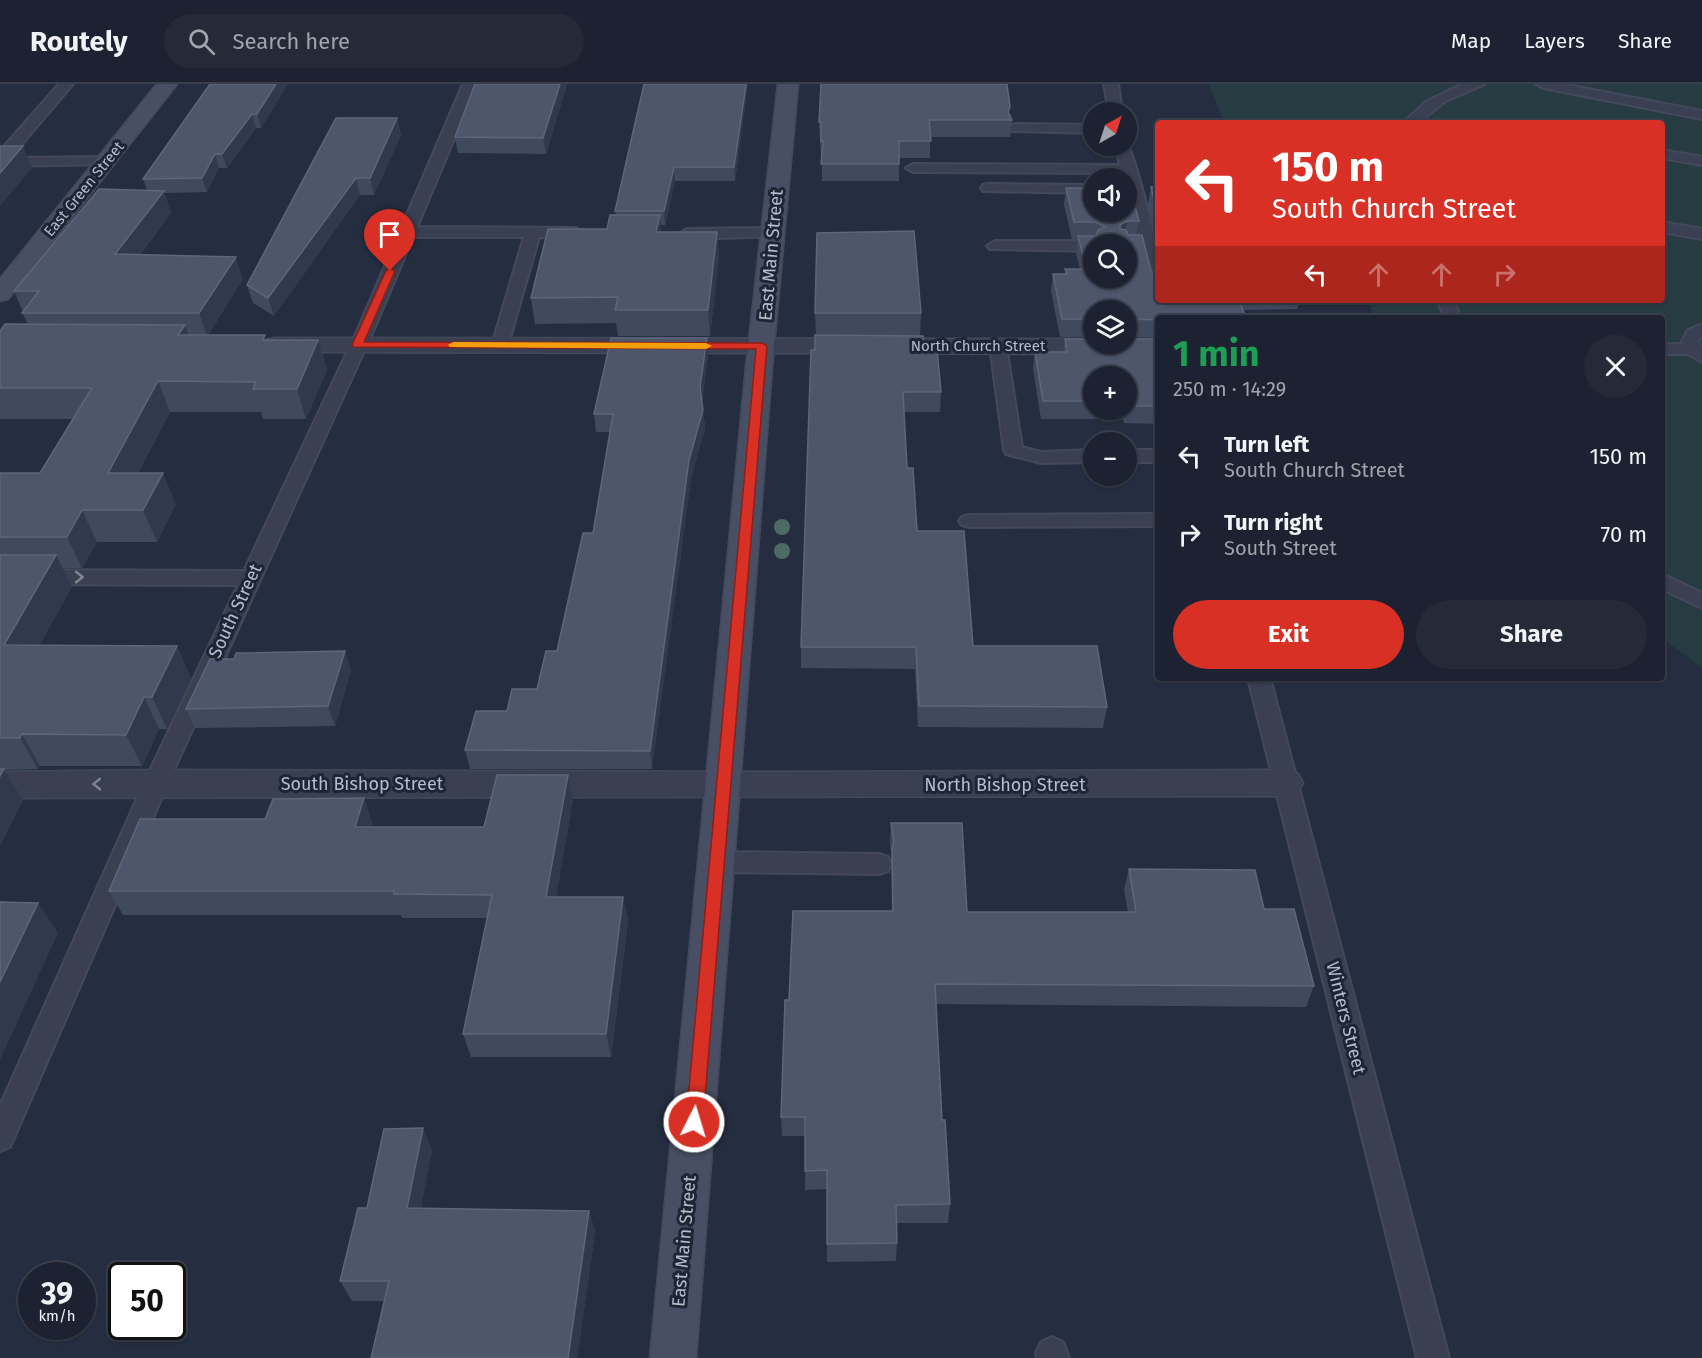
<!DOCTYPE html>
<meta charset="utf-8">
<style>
body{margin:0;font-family:"Fira Sans",sans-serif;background:#252a39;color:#f1f3f6;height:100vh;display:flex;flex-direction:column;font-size:22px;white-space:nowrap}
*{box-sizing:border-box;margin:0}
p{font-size:20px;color:#a0a4ab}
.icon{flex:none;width:33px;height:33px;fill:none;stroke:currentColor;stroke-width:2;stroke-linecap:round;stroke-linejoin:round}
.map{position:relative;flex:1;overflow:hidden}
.drawer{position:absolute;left:1155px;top:231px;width:510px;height:366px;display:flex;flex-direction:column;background:#1c2231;border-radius:6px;box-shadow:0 2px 4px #0004,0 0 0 2px #3a3f4d}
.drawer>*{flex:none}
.guide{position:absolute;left:1155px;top:36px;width:510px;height:183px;border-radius:6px;box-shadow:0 2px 4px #0004,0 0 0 2px #3a3f4d;background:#d93025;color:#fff;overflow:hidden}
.needle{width:39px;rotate:39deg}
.controls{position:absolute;left:1083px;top:18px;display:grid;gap:12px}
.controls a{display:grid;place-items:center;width:54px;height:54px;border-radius:50%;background:#1c2231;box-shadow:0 2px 4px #0004,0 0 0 2px #3a3f4d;font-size:30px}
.speed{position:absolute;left:18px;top:1178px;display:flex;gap:12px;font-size:30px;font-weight:700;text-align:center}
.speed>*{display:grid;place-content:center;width:78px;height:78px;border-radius:50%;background:#1c2231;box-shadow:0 2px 4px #0004,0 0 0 2px #3a3f4d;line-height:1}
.speed small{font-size:15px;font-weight:400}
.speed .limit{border:3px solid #111;border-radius:9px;background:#fff;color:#111}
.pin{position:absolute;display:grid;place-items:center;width:51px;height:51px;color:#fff;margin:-62px -26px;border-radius:50% 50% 50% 0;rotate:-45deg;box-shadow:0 0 6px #0007}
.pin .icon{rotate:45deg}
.me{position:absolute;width:66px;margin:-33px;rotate:5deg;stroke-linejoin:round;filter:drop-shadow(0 0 4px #0008)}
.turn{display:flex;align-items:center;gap:21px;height:126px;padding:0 18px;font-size:27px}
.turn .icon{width:78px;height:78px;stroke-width:2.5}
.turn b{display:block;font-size:42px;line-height:51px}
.lanes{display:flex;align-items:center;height:57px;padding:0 18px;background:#0003;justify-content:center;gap:30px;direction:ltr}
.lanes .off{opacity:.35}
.round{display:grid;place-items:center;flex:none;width:63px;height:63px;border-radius:32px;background:#252a39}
.overview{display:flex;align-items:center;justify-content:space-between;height:102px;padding:0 18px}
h1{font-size:36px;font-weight:700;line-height:45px;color:#1e9e55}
.cta{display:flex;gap:12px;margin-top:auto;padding:12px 18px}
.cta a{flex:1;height:69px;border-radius:36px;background:#d93025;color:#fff;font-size:24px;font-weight:700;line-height:69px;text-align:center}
.cta a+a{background:#252a39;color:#f1f3f6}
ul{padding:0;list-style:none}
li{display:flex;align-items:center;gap:18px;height:78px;padding:0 18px}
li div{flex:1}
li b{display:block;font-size:22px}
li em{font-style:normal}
header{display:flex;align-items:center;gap:36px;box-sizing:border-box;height:84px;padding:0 30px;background:#1c2231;border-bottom:2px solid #3a3f4d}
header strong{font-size:28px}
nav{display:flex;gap:33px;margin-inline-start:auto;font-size:21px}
.search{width:420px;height:54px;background:#252a39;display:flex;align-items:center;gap:15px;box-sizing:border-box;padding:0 21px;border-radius:33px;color:#a0a4ab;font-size:22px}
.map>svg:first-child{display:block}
.green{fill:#273c42}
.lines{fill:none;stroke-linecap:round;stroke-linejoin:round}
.lane-casing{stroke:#43495a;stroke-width:4}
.street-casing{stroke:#43495a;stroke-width:3}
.secondary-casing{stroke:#43495a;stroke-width:3}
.lane{fill:#3a4051;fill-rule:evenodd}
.street{fill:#3a4051;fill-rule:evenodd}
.secondary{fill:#484f64;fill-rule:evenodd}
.tree{fill:#4d6b63}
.wall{fill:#404a5f;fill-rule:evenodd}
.shaded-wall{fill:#30394e}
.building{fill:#4d566b;stroke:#5d667a;stroke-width:1.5;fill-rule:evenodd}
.oneway{stroke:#7e8494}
.route{fill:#d93025;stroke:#8d1f18;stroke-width:1.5}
.slow{fill:#f59e0b}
.labels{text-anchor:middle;stroke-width:6;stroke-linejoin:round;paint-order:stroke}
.far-street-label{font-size:15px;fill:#b6bccb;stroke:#1e2536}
.street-label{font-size:18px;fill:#b6bccb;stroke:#1e2536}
</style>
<header>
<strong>Routely</strong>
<div class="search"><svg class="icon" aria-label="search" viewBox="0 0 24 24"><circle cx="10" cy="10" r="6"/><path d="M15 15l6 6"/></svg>Search here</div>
<nav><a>Map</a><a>Layers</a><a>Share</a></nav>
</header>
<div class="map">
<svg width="1702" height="1274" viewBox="0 0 1702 1274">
<rect width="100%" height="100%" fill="#252e41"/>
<!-- green -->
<polygon class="green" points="1209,0 1702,0 1702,584 1662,554 1662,234 1375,234 1368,216 1662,216 1662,39 1224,39"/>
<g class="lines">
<defs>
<g id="lane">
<polygon points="59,0 73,0 10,74 106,73 111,74 113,77 111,80 0,82 0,67"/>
<polygon points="463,0 477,0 417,143 576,144 584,149 576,154 539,153 508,261 506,265 494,265 492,261 524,153 413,153 374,245 168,699 14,1054 10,1063 0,1067 0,1022 144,699 238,501 0,500 0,486 244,487 358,245"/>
<polygon points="1104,0 1118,0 1122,28 1109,28"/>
<polygon points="1463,0 1485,0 1446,17 1418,39 1403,39 1427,17"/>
<polygon points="1536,0 1563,0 1702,27 1702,35 1543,4"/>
<polygon points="1016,40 1094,41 1094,49 1011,47 1009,44 1011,41"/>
<path d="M 1126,59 C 1134,65 1155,155 1158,171 C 1160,183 1158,197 1158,209 L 1150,204 L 1126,106 L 1126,94 L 1124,94 L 1122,89 L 913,88 L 906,84 L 913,80 L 1120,81 L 1116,62 L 1126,62 Z"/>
<polygon points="1662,66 1702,73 1702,81 1662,74"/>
<polygon points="988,100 1094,101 1094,109 983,107 981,104 983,101"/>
<polygon points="1662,138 1702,145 1702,155 1662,148"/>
<polygon points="773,144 781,149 778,152 687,155 679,150 687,145"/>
<polygon points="995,157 1094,157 1101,160 1094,160 1094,167 990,165 987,162"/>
<polygon points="1437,216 1453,216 1461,234 1445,234"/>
<polygon points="1702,240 1702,252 1698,257 1702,264 1702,278 1688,270 1662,270 1662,260 1683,260 1682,257 1688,246"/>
<polygon points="998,257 1004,258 1006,262 1022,363 1041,368 1094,366 1094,378 1041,379 1006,370 1004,366 990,262 992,258"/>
<rect x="1126" y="366" width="32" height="12"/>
<polygon points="1158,430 1158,442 969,443 962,441 959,437 962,433 969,431"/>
<polygon points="1662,490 1702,509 1702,524 1662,505"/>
<polygon points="1248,594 1270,594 1449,1274 1417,1274"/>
<polygon points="717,768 879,770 888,773 891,780 888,787 879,790 717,788 708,785 705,778 708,771"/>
<polygon points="1052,1253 1063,1258 1069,1274 1037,1274 1036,1269 1041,1258"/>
</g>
<g id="street">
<polygon points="275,254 1094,255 1094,260 1126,260 1126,255 1158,256 1158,270 275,268 266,266 263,261 266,256"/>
<polygon points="156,686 785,688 1286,686 1298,690 1303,699 1298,708 1286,712 0,714 0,688"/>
</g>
<g id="secondary">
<polygon points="157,0 177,0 8,215 0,217 0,195"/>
<polygon points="778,0 798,0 772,283 696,1274 650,1274 746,283"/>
</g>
</defs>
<!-- lane casing -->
<use href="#lane" class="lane-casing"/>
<!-- street casing -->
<use href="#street" class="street-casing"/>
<!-- secondary casing -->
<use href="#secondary" class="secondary-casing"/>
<!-- lane -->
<use href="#lane" class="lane"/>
<!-- street -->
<use href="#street" class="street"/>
<!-- secondary -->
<use href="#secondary" class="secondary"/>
</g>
<!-- trees -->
<g class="tree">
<circle cx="782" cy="443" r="8"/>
<circle cx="782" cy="467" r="8"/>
</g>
<!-- wall -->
<g class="wall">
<polygon points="210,0 288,0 261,44 256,44 227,84 219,84 207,108 164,109 171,129 140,171 243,195 208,251 267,256 318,256 327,286 306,335 263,335 261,328 170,328 138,389 176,420 157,458 97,458 82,484 63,484 72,503 39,561 191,594 167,645 159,645 142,682 40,682 38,685 5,686 23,716 0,762 0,389 40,389 73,335 0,335 0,247 28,240 22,229 23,228 14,207 147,106 143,95"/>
<polygon points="475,0 567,0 546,70 458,69 455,53"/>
<polygon points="644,0 748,0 735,97 675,97 665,141 661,141 661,148 717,148 719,173 710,252 618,252 616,239 535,240 531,214 607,145 616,131 615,127"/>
<polygon points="1010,31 1012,36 1010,53 930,53 930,74 899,74 899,97 822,97 822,74 821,74 819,38"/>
<polygon points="397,34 401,51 374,111 360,111 274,232 253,219 247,201"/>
<polygon points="1151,103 1158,103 1158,161 1148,120"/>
<polygon points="1066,104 1139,137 1136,151 1160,221 1172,219 1171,216 1299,216 1297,225 1243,226 1158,234 1158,254 1126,253 1126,226 1094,226 1094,253 1060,253 1051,207 1053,190 1065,190 1065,185 1080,185 1076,169 1077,155 1072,155 1064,121"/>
<polygon points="815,229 921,229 920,252 924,265 941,308 940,328 904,328 907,384 917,447 973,562 1107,623 1103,644 918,643 915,585 801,584 801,563 816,251"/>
<polygon points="707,254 708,271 702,318 705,344 691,394 652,685 470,685 465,666 507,627 537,605 557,567 593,449 610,348 596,348 594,330"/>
<path d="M 1065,255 L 1158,255 L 1158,340 L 1124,339 L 1123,335 L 1041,335 L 1033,285 L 1035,268 L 1063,268 ZM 1094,292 L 1126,292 L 1126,326 L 1094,326 Z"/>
<polygon points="345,567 351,586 335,642 195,644 186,625 234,575"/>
<polygon points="364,714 372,739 371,743 484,743 573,715 556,813 623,813 628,837 611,973 471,973 463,950 487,834 402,834 401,831 123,831 109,807 265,735"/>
<polygon points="891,739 967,828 1128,828 1124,806 1129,785 1264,825 1314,902 1306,923 936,920 942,1036 950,1120 948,1139 896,1139 897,1159 896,1177 827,1178 827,1105 805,1106 805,1052 782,1052 781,1033 789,916 892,827 891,767 890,760"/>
<polygon points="432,1066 421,1124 589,1127 595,1148 577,1274 371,1274 384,1217 352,1217 340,1197 367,1124"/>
</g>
<!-- shaded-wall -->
<g class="shaded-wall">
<polygon points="276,0 288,0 261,44 257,30"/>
<polygon points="560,0 567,0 546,70 543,54"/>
<polygon points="746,0 748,0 735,97 734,83"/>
<polygon points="252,30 256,44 227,84 222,70"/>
<polygon points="397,34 401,51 374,111 370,94"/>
<polygon points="23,62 32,84 0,122 0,89"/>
<polygon points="215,70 219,84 207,108 202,94"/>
<polygon points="674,83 675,97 665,141 664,127"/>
<polygon points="356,94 360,111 274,232 268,214"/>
<polygon points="164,107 171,129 123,193 115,170"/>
<polygon points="660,131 662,156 656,148"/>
<polygon points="1127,137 1125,154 1118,158 1120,141"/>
<polygon points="717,148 719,173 710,252 708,226"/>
<polygon points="236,173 243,195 207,252 199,229"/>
<polygon points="1158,195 1158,200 1156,211 1154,199"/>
<polygon points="185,241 196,271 178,251"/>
<polygon points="707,254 708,271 702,321 700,303"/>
<polygon points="318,256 327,286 306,335 297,305"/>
<polygon points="158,297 170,328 121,420 108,389"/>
<polygon points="703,326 705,344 691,394 652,685 650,667 689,376"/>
<polygon points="163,389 176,420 157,458 143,426"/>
<polygon points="82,426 97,458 82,484 67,453"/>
<polygon points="56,471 72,503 22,593 4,561"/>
<polygon points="177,562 191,594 167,645 152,613"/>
<polygon points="345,567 351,586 335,642 328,622"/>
<polygon points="144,613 159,645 142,682 126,651"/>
<polygon points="22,650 40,682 38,685 20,654"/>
<polygon points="4,685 23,716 0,762 0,692"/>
<polygon points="568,691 573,715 552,837 546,813"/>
<polygon points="364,714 372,739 364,767 355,743"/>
<polygon points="623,813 628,837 611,973 606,950"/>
<polygon points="38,819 58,849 0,976 0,898"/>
<polygon points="423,1044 432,1066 417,1146 407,1124"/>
<polygon points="589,1127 595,1148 577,1274 568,1274"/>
</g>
<!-- building -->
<g class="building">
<polygon points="210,0 276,0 257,30 252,30 222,70 215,70 202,94 143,95"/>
<polygon points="475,0 560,0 543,54 455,53"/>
<polygon points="644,0 746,0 734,83 674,83 664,127 615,127"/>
<polygon points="821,0 1007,0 1010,23 1008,28 1012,36 929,36 931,57 899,57 899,80 821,80 823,57 821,57 821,38 819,38"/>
<polygon points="336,34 397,34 370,94 356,94 268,214 247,201"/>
<polygon points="0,62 23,62 0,89"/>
<polygon points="1151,103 1158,103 1158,133"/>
<path d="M 1066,104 L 1094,104 L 1094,128 L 1126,128 L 1126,104 L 1130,104 L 1139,137 L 1127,137 L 1120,141 L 1120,145 L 1126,146 L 1128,151 L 1142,151 L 1151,187 L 1158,193 L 1158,195 L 1154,199 L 1160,221 L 1176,219 L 1178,216 L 1239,216 L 1246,234 L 1158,234 L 1158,236 L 1129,235 L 1126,240 L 1126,226 L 1094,226 L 1094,235 L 1062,235 L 1053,190 L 1067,190 L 1065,185 L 1086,185 L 1078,152 L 1096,152 L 1098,146 L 1105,143 L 1096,138 L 1074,138 ZM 1094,160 L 1126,160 L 1126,194 L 1094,194 Z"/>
<polygon points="99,105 164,107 115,170 236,173 199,229 22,229 39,207 14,207"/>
<polygon points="610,131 660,131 656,148 717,148 708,226 615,226 618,213 531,214 548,145 607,145"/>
<polygon points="914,147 921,229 815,229 817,149"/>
<polygon points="5,240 185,241 178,251 265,251 263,256 318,256 297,305 253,305 256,298 158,297 108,389 163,389 143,426 82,426 67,453 0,453 0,389 40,389 92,304 0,304 0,247"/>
<polygon points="815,251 923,252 924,265 937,265 941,308 903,308 907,384 913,384 917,447 964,447 973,562 1097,562 1107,623 919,622 916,563 801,563 811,266 815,266"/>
<polygon points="611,254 707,254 700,303 703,326 689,376 650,667 465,666 476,627 507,627 512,605 537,605 546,567 557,567 583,449 593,449 613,330 594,330"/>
<polygon points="1065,255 1094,255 1094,260 1126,260 1126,255 1158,255 1158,322 1127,322 1126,292 1094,292 1094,317 1043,317 1035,268 1067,268"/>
<polygon points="0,471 56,471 4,561 177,562 152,613 144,613 126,651 22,650 20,654 0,654"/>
<polygon points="345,567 328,622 186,625 210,575 234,575 236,569"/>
<polygon points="0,685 4,685 0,692"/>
<polygon points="497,691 568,691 546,813 623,813 606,950 463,950 492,811 394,810 394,807 109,807 140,735 265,735 273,715 364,714 355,743 484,743"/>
<polygon points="891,739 962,739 967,828 1136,828 1129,785 1255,786 1264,825 1294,825 1314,902 935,900 942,1036 945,1036 950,1120 896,1121 897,1159 827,1160 827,1086 805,1087 805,1033 781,1033 785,916 789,916 793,827 893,827 892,765 894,758"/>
<polygon points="0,818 38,819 0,898"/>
<polygon points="423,1044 407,1124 589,1127 568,1274 371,1274 389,1197 340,1197 358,1124 367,1124 384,1045"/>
</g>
<!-- one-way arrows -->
<defs><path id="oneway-chevron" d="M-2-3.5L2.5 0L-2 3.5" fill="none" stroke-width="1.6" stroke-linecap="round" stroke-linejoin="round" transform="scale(1.5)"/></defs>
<g class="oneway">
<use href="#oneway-chevron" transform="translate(79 493)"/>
<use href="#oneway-chevron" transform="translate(97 700) rotate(179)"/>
</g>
<!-- route -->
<polygon class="route" points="390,184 395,187 364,258 762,259 767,262 703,1038 700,1043 694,1045 688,1043 686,1038 756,265 354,263 352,261 386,187"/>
<!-- slow -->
<polygon class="slow" points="453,258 706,259 712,262 706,265 450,263 448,261"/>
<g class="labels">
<!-- far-street labels -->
<g class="far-street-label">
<text transform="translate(84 105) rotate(-51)" y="5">East Green Street</text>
<text x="978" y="267">North Church Street</text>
</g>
<!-- street labels -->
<g class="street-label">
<text transform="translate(771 171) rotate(-85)" y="6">East Main Street</text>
<text transform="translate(235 527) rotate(-65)" y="6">South Street</text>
<text x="362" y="706">South Bishop Street</text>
<text x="1005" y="707">North Bishop Street</text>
<text transform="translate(1346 934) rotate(76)" y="6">Winters Street</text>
<text transform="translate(684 1157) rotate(-85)" y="6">East Main Street</text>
</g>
</g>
</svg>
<div class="controls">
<a><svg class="needle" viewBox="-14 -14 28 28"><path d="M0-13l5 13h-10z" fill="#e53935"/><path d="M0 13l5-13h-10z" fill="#a0a4ab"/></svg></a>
<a><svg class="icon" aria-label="sound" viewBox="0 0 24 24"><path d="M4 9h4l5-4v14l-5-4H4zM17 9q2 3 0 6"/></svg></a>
<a><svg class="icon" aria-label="search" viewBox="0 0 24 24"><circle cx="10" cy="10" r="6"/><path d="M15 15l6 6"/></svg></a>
<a><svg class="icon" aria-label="layers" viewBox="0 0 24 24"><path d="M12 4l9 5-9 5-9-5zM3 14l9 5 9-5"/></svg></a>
<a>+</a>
<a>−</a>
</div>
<div class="speed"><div>39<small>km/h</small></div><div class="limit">50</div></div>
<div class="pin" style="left:390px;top:187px;background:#d93025"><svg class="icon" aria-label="arrive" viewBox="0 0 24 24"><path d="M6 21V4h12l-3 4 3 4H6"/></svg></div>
<svg class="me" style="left:694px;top:1038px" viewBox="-20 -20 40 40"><circle r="17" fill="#d93025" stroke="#fff" stroke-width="3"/><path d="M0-11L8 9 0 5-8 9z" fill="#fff"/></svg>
<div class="guide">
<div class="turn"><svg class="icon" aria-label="left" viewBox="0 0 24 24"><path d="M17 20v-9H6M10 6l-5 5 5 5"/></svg><div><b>150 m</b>South Church Street</div></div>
<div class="lanes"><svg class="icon" aria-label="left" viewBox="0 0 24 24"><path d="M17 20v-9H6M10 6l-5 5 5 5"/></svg><svg class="icon off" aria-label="ahead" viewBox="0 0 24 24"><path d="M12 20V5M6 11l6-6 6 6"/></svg><svg class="icon off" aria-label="ahead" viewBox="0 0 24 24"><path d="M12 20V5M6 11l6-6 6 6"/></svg><svg class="icon off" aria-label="right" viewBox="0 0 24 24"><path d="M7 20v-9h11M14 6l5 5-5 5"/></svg></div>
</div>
<section class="drawer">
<div class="overview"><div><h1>1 min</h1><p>250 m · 14:29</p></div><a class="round"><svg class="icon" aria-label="close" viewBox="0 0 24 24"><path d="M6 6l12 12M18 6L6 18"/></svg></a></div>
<ul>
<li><svg class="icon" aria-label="left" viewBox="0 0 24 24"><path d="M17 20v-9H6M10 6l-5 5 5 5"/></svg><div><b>Turn left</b><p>South Church Street</p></div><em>150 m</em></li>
<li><svg class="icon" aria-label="right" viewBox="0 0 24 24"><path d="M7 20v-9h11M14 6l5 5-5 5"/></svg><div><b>Turn right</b><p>South Street</p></div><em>70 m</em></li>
</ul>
<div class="cta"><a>Exit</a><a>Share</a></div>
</section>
</div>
